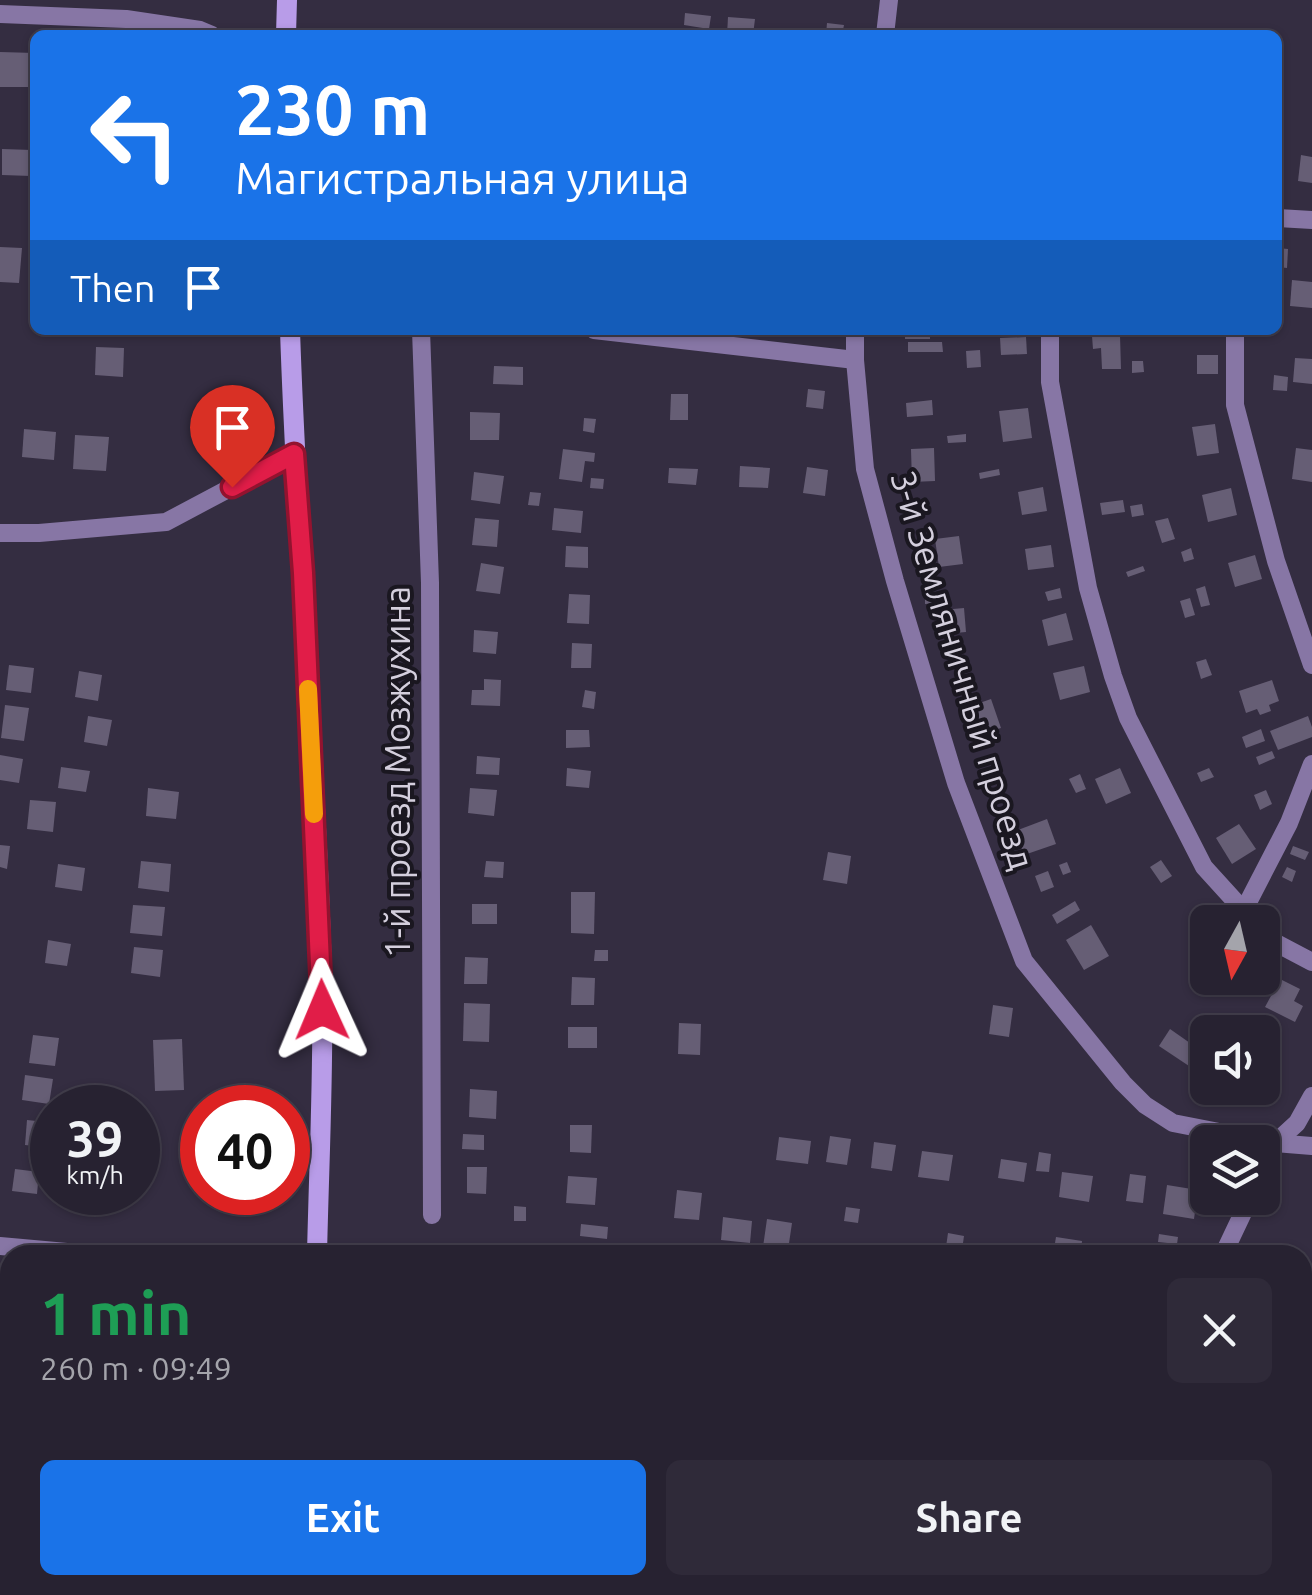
<!DOCTYPE html>
<meta charset="utf-8">
<style>
body{margin:0;font-family:Ubuntu,sans-serif;background:#2f2a39;color:#f1f3f6;height:100vh;display:flex;flex-direction:column;font-size:38px;white-space:nowrap}
*{box-sizing:border-box;margin:0}
p{font-size:32px;color:#a4a4ab}
.icon{flex:none;width:55px;height:55px;fill:none;stroke:currentColor;stroke-width:2;stroke-linecap:round;stroke-linejoin:round}
.map{position:relative;flex:1;overflow:hidden}
.panel{position:absolute;left:0px;top:1245px;width:1312px;height:350px;display:flex;flex-direction:column;background:#272231;border-radius:30px 30px 0 0;box-shadow:0 2px 8px #0004,0 0 0 2px #433f4d}
.panel>*{flex:none}
.top-card{position:absolute;left:30px;top:30px;width:1252px;height:305px;border-radius:15px;box-shadow:0 2px 8px #0004,0 0 0 2px #433f4d;background:#1a73e8;color:#fff;overflow:hidden}
.needle{width:65px;rotate:188deg}
.fabs{position:absolute;left:1190px;top:905px;display:grid;gap:20px}
.fabs a{display:grid;place-items:center;width:90px;height:90px;border-radius:15px;background:#272231;box-shadow:0 2px 8px #0004,0 0 0 2px #433f4d;font-size:50px}
.speed{position:absolute;left:30px;top:1085px;display:flex;gap:20px;font-size:50px;font-weight:700;text-align:center}
.speed>*{display:grid;place-content:center;width:130px;height:130px;border-radius:50%;background:#272231;box-shadow:0 2px 8px #0004,0 0 0 2px #433f4d;line-height:1}
.speed small{font-size:25px;font-weight:400}
.speed .limit{border:15px solid #d22;background:#fff;color:#111}
.pin{position:absolute;display:grid;place-items:center;width:85px;height:85px;color:#fff;margin:-102px -42px;border-radius:50% 50% 50% 0;rotate:-45deg;box-shadow:0 0 10px #0007}
.pin .icon{rotate:45deg}
.me{position:absolute;width:110px;margin:-55px;rotate:359deg;stroke-linejoin:round;filter:drop-shadow(0 0 8px #0008)}
.turn{display:flex;align-items:center;gap:35px;height:210px;padding:0 40px;font-size:45px}
.turn .icon{width:130px;height:130px;stroke-width:2.5}
.turn b{display:block;font-size:70px;line-height:85px}
.then{display:flex;align-items:center;height:95px;padding:0 40px;background:#0003;gap:20px;font-size:38px}
.round{display:grid;place-items:center;flex:none;width:105px;height:105px;border-radius:15px;background:#2f2a39}
.headline{display:flex;align-items:center;justify-content:space-between;height:170px;padding:0 40px}
h1{font-size:60px;font-weight:700;line-height:75px;color:#1e9e55}
.button{display:flex;gap:20px;margin-top:auto;padding:20px 40px}
.button a{flex:1;height:115px;border-radius:15px;background:#1a73e8;color:#fff;font-size:40px;font-weight:700;line-height:115px;text-align:center}
.button a+a{background:#2f2a39;color:#f1f3f6}
.map>svg:first-child{display:block}
.grass{fill:#513875}
.building{fill:#665e75}
.lines{fill:none;stroke-linecap:round;stroke-linejoin:round}
.street{stroke:#8776a5;stroke-width:18}
.secondary{stroke:#b89ce8;stroke-width:20}
.route-casing{stroke:#92132f;stroke-width:25}
.route{stroke:#e11d48;stroke-width:18}
.slow{stroke:#f59e0b;stroke-width:18}
.labels{text-anchor:middle;stroke-width:8;stroke-linejoin:round;paint-order:stroke}
.street-label{font-size:35px;fill:#d4cfdd;stroke:#1a1720}
</style>
<div class="map">
<svg width="1312" height="1595" viewBox="0 0 1312 1595">
<rect width="100%" height="100%" fill="#342d41"/>
<!-- grass -->
<rect class="grass" x="346" y="1585" width="759" height="10"/>
<!-- building -->
<g class="building">
<polygon points="685,13 711,16 709,29 684,25"/>
<polygon points="728,17 755,19 753,35 727,35"/>
<polygon points="827,23 844,25 842,35 826,35"/>
<polygon points="0,52 35,53 35,87 0,87"/>
<polygon points="2,149 32,150 31,176 2,175"/>
<polygon points="1301,155 1312,157 1312,183 1298,181"/>
<polygon points="0,247 22,248 19,283 0,282"/>
<polygon points="1278,248 1288,249 1287,268 1278,267"/>
<polygon points="1292,280 1312,282 1312,308 1290,306"/>
<rect x="905" y="330" width="25" height="9"/>
<polygon points="1120,335 1121,369 1102,369 1101,348 1093,349 1092,336"/>
<polygon points="1026,337 1027,354 1001,355 1000,338"/>
<polygon points="908,342 942,342 943,352 908,352"/>
<polygon points="96,347 124,348 123,377 95,375"/>
<polygon points="980,350 981,367 967,368 966,351"/>
<rect x="1197" y="355" width="21" height="19"/>
<polygon points="1295,358 1312,359 1312,384 1293,382"/>
<polygon points="1132,361 1143,361 1144,372 1132,373"/>
<polygon points="494,366 523,367 523,385 493,384"/>
<polygon points="1274,375 1288,377 1287,391 1273,390"/>
<polygon points="808,389 825,391 823,409 806,407"/>
<polygon points="671,394 688,394 688,420 670,420"/>
<polygon points="932,400 933,415 907,417 906,403"/>
<polygon points="1028,408 1032,438 1003,442 999,411"/>
<polygon points="470,412 500,413 499,440 470,440"/>
<polygon points="584,418 596,419 594,433 583,431"/>
<polygon points="1215,424 1219,453 1197,456 1192,427"/>
<polygon points="24,429 56,432 54,460 22,457"/>
<polygon points="966,434 966,442 948,443 947,436"/>
<polygon points="75,435 109,437 106,471 73,469"/>
<polygon points="934,448 935,481 912,482 911,449"/>
<polygon points="1296,448 1312,450 1312,482 1292,479"/>
<polygon points="563,449 595,453 594,462 585,461 582,482 559,479"/>
<polygon points="740,466 770,468 768,488 739,487"/>
<polygon points="807,467 828,470 825,496 803,493"/>
<polygon points="669,468 698,469 696,485 668,483"/>
<polygon points="999,469 1000,475 980,479 979,473"/>
<polygon points="474,472 504,476 500,504 471,500"/>
<polygon points="591,478 604,479 603,489 590,488"/>
<polygon points="1043,487 1047,511 1022,515 1018,492"/>
<polygon points="1231,488 1237,515 1208,522 1202,495"/>
<polygon points="530,492 541,493 539,506 528,505"/>
<polygon points="1123,500 1125,512 1102,515 1100,503"/>
<polygon points="1142,504 1144,515 1132,517 1130,506"/>
<polygon points="554,508 583,511 581,533 552,530"/>
<polygon points="475,518 499,520 497,547 472,545"/>
<polygon points="1168,518 1175,539 1162,543 1155,521"/>
<polygon points="959,536 963,564 939,567 935,539"/>
<polygon points="1051,545 1054,567 1028,570 1025,549"/>
<polygon points="566,546 588,547 588,568 565,567"/>
<polygon points="1191,548 1194,559 1184,562 1181,552"/>
<polygon points="1255,555 1262,579 1235,587 1228,563"/>
<polygon points="481,563 504,567 500,594 476,591"/>
<polygon points="1143,566 1145,571 1128,577 1126,572"/>
<polygon points="1205,586 1210,605 1201,607 1196,589"/>
<polygon points="1060,588 1062,598 1048,601 1045,592"/>
<polygon points="941,593 941,603 925,604 925,595"/>
<polygon points="569,594 590,595 589,624 567,623"/>
<polygon points="1190,598 1195,615 1185,618 1180,601"/>
<polygon points="964,608 966,632 944,634 942,610"/>
<polygon points="1066,613 1073,640 1048,646 1042,620"/>
<polygon points="474,630 498,632 496,654 473,652"/>
<polygon points="572,643 592,644 591,668 571,668"/>
<polygon points="1206,659 1212,675 1201,679 1196,662"/>
<polygon points="9,665 34,668 31,693 6,690"/>
<polygon points="1084,666 1090,692 1060,700 1053,673"/>
<polygon points="79,671 102,675 98,701 75,697"/>
<polygon points="484,679 501,680 500,706 471,705 472,690 484,690"/>
<polygon points="1272,680 1279,701 1269,705 1271,711 1260,715 1257,709 1246,713 1239,691"/>
<polygon points="585,690 596,692 594,709 582,707"/>
<polygon points="991,699 1001,728 978,735 968,707"/>
<polygon points="5,705 29,708 24,741 1,738"/>
<polygon points="88,716 112,720 107,746 84,742"/>
<polygon points="1308,716 1312,727 1312,737 1278,750 1270,731"/>
<polygon points="1261,729 1265,741 1246,748 1242,737"/>
<polygon points="566,730 589,730 590,747 566,748"/>
<polygon points="1272,751 1275,758 1259,765 1256,757"/>
<polygon points="0,755 23,759 19,783 0,780"/>
<polygon points="477,756 500,758 499,775 476,774"/>
<polygon points="61,767 90,771 86,792 58,788"/>
<polygon points="567,768 591,771 589,788 566,786"/>
<polygon points="1120,768 1131,793 1106,804 1095,779"/>
<polygon points="1209,768 1214,777 1201,782 1197,773"/>
<polygon points="1080,774 1086,789 1076,793 1069,779"/>
<polygon points="148,788 179,792 176,819 146,816"/>
<polygon points="470,788 497,790 494,816 468,813"/>
<polygon points="1266,790 1272,804 1260,810 1254,795"/>
<polygon points="30,800 56,802 53,832 27,829"/>
<polygon points="1047,819 1056,844 1024,855 1015,831"/>
<polygon points="1239,824 1256,849 1232,864 1216,838"/>
<polygon points="0,845 10,846 7,869 0,867"/>
<polygon points="1293,846 1309,852 1305,860 1290,854"/>
<polygon points="828,852 851,856 847,884 823,880"/>
<polygon points="1161,860 1172,876 1161,883 1150,867"/>
<polygon points="141,861 171,864 169,892 138,888"/>
<polygon points="486,861 504,862 503,878 484,877"/>
<polygon points="1067,862 1071,872 1063,875 1059,865"/>
<polygon points="58,864 85,868 82,891 55,887"/>
<polygon points="1287,867 1296,871 1292,882 1282,877"/>
<polygon points="1048,871 1054,887 1041,892 1035,876"/>
<polygon points="571,892 595,892 594,934 571,933"/>
<polygon points="1075,901 1080,910 1057,924 1052,915"/>
<rect x="472" y="904" width="25" height="20"/>
<polygon points="133,905 165,907 162,936 130,933"/>
<polygon points="1091,925 1109,956 1084,970 1066,940"/>
<polygon points="48,940 71,944 67,966 45,963"/>
<polygon points="134,947 163,950 160,977 131,973"/>
<polygon points="595,950 608,950 608,961 594,961"/>
<polygon points="465,957 488,958 487,984 464,984"/>
<polygon points="572,977 595,978 594,1005 571,1005"/>
<polygon points="1280,979 1300,989 1294,1001 1303,1006 1295,1022 1265,1007"/>
<polygon points="464,1003 490,1004 489,1042 463,1041"/>
<polygon points="993,1005 1013,1008 1009,1037 989,1034"/>
<polygon points="679,1023 701,1024 700,1055 678,1054"/>
<rect x="568" y="1027" width="29" height="21"/>
<polygon points="1170,1029 1200,1050 1189,1066 1159,1046"/>
<polygon points="33,1035 59,1038 55,1066 29,1063"/>
<polygon points="182,1039 184,1090 155,1091 153,1040"/>
<polygon points="25,1075 53,1079 49,1104 22,1100"/>
<polygon points="470,1089 497,1091 496,1119 469,1117"/>
<polygon points="27,1120 46,1122 43,1147 25,1145"/>
<polygon points="570,1125 592,1125 591,1153 570,1152"/>
<polygon points="463,1134 484,1135 484,1150 462,1149"/>
<polygon points="830,1136 851,1139 847,1165 826,1162"/>
<polygon points="779,1137 811,1141 808,1164 776,1160"/>
<polygon points="874,1142 896,1145 892,1171 871,1168"/>
<polygon points="922,1151 953,1155 949,1181 918,1177"/>
<polygon points="1039,1152 1051,1154 1049,1172 1036,1171"/>
<polygon points="1001,1159 1027,1163 1024,1182 998,1178"/>
<polygon points="467,1167 487,1167 486,1194 467,1193"/>
<polygon points="15,1169 39,1172 37,1194 12,1191"/>
<polygon points="1062,1172 1093,1176 1089,1202 1059,1197"/>
<polygon points="1130,1174 1146,1176 1143,1203 1126,1201"/>
<polygon points="568,1176 597,1178 595,1205 566,1203"/>
<polygon points="1167,1185 1198,1190 1194,1219 1163,1214"/>
<polygon points="677,1190 702,1193 699,1220 674,1218"/>
<polygon points="514,1206 526,1207 526,1221 514,1221"/>
<polygon points="846,1207 860,1209 858,1223 844,1221"/>
<polygon points="723,1217 752,1221 750,1243 721,1240"/>
<polygon points="767,1219 792,1223 788,1250 763,1247"/>
<polygon points="581,1224 608,1227 607,1239 580,1236"/>
<polygon points="948,1233 964,1236 962,1250 946,1247"/>
<polygon points="1159,1234 1178,1237 1177,1244 1158,1242"/>
<polygon points="1056,1237 1082,1241 1081,1253 1054,1249"/>
</g>
<g class="lines">
<!-- street -->
<g class="street">
<polyline points="0,14 126,19 200,30 212,35"/>
<polyline points="885,35 889,0"/>
<polyline points="1278,218 1312,220"/>
<polyline points="421,330 430,583 432,1215"/>
<polyline points="594,330 855,360"/>
<polyline points="855,330 855,360 865,469 895,581 956,783 1024,961 1123,1083 1145,1105 1173,1123 1275,1143 1312,1146"/>
<polyline points="1050,330 1050,382 1088,588 1113,676 1128,718 1204,867 1254,922"/>
<polyline points="1235,330 1235,405 1276,561 1312,665"/>
<polyline points="0,533 39,533 166,522 294,454"/>
<polyline points="1243,912 1289,823 1312,764"/>
<polyline points="1262,930 1276,943 1312,962"/>
<polyline points="1262,1171 1275,1143 1297,1123 1312,1096"/>
<polyline points="0,1246 100,1255"/>
<polyline points="1223,1255 1250,1198"/>
<polyline points="1302,1361 1312,1363"/>
<polyline points="1144,1595 1145,1585"/>
</g>
<!-- secondary -->
<g class="secondary">
<polyline points="286,35 287,0"/>
<path d="M 290,330 C 297,545 316,759 322,974 C 324,1068 319,1162 317,1255"/>
<polyline points="322,1585 322,1595"/>
</g>
</g>
<g class="lines">
<defs>
<polyline id="route" points="232,487 294,454 303,573 322,1010"/>
</defs>
<!-- route casing -->
<use href="#route" class="route-casing"/>
<!-- route -->
<use href="#route" class="route"/>
<!-- slow -->
<polyline class="slow" points="308,689 314,814"/>
</g>
<g class="labels">
<!-- street labels -->
<g class="street-label">
<text transform="translate(962 670) rotate(73)" y="12">3-й Земляничный проезд</text>
<text transform="translate(398 772) rotate(-90)" y="12">1-й проезд Мозжухина</text>
</g>
</g>
</svg>
<div class="fabs">
<a><svg class="needle" viewBox="-14 -14 28 28"><path d="M0-13l5 13h-10z" fill="#e53935"/><path d="M0 13l5-13h-10z" fill="#a4a4ab"/></svg></a>
<a><svg class="icon" aria-label="sound" viewBox="0 0 24 24"><path d="M4 9h4l5-4v14l-5-4H4zM17 9q2 3 0 6"/></svg></a>
<a><svg class="icon" aria-label="layers" viewBox="0 0 24 24"><path d="M12 4l9 5-9 5-9-5zM3 14l9 5 9-5"/></svg></a>
</div>
<div class="speed"><div>39<small>km/h</small></div><div class="limit">40</div></div>
<div class="pin" style="left:232px;top:487px;background:#d93025"><svg class="icon" aria-label="arrive" viewBox="0 0 24 24"><path d="M6 21V4h12l-3 4 3 4H6"/></svg></div>
<svg class="me" style="left:322px;top:1010px" viewBox="-20 -20 40 40"><path d="M0-17L14 15 0 8-14 15z" fill="#e11d48" stroke="#fff" stroke-width="4"/></svg>
<div class="top-card">
<div class="turn"><svg class="icon" aria-label="left" viewBox="0 0 24 24"><path d="M17 20v-9H6M10 6l-5 5 5 5"/></svg><div><b>230 m</b>Магистральная улица</div></div>
<div class="then">Then<svg class="icon" aria-label="arrive" viewBox="0 0 24 24"><path d="M6 21V4h12l-3 4 3 4H6"/></svg></div>
</div>
<section class="panel">
<div class="headline"><div><h1>1 min</h1><p>260 m · 09:49</p></div><a class="round"><svg class="icon" aria-label="close" viewBox="0 0 24 24"><path d="M6 6l12 12M18 6L6 18"/></svg></a></div>
<div class="button"><a>Exit</a><a>Share</a></div>
</section>
</div>
